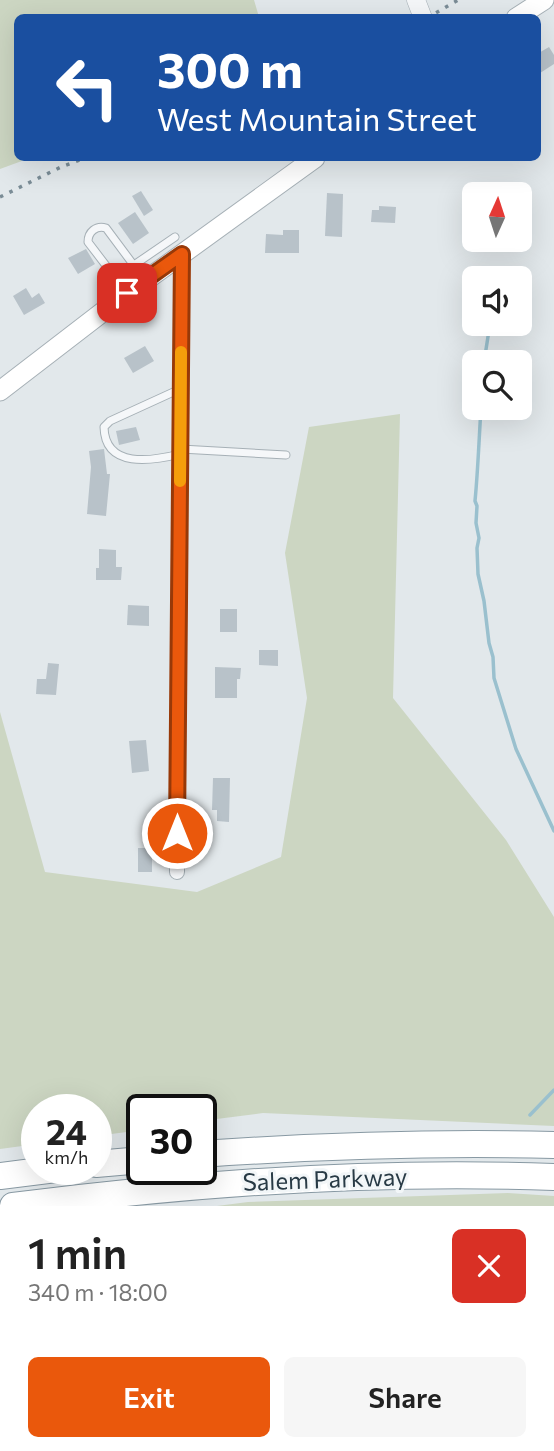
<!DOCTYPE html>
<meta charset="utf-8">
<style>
body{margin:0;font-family:Commissioner,sans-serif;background:#f6f6f6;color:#222;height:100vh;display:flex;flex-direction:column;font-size:26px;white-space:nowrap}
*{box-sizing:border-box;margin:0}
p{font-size:23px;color:#767676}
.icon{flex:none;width:38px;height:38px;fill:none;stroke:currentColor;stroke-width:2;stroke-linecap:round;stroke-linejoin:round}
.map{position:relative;height:1206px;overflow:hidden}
.side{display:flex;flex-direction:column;background:#fff;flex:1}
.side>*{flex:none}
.banner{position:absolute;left:14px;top:14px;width:527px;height:147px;border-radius:10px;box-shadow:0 7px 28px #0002;background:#1a4fa0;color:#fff;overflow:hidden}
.needle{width:46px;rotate:3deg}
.fabs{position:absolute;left:462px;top:182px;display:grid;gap:14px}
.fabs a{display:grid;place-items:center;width:70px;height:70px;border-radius:10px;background:#fff;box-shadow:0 7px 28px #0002;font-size:35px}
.speed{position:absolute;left:21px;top:1094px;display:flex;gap:14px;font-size:35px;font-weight:700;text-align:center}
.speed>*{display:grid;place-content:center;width:91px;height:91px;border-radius:50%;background:#fff;box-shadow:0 7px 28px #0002;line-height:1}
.speed small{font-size:18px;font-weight:400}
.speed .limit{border:4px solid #111;border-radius:10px;background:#fff;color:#111}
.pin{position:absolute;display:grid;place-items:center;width:60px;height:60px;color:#fff;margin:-30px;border-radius:14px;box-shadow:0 4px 10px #0006}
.me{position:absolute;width:77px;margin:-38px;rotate:0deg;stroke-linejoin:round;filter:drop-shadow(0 0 5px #0008)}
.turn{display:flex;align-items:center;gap:24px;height:147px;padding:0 28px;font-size:32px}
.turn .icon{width:91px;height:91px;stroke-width:2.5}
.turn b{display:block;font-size:49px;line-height:60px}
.round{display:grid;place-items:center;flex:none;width:74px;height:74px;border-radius:10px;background:#f6f6f6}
.headline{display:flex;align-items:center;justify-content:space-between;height:119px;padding:0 28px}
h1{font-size:42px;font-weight:600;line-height:52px}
.button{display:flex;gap:14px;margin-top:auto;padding:14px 28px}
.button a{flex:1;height:80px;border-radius:10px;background:#ea580c;color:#fff;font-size:28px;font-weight:600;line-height:80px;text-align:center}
.button a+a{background:#f6f6f6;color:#222}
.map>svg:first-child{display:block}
.green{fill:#ccd6c2}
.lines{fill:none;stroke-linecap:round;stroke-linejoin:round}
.stream{stroke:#9ac0ce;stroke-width:3.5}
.building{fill:#b8c2c9}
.service-casing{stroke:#a6b0b6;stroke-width:9}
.minor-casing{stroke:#a6b0b6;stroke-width:16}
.tertiary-casing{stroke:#a6b0b6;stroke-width:19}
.secondary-casing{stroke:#a6b0b6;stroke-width:21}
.motorway-casing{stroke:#8899a3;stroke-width:28}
.service{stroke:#f5f7f9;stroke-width:7}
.minor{stroke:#f5f7f9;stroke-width:14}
.tertiary{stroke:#f5f7f9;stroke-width:18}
.secondary{stroke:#fff;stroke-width:19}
.motorway{stroke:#fff;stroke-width:26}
.rail{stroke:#7a8c96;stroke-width:3.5;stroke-dasharray:3.5 7;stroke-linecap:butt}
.route-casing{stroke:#983908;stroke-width:18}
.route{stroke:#ea580c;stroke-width:12}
.slow{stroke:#f59e0b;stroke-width:12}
.labels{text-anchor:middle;stroke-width:6;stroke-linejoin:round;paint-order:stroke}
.street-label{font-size:24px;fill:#283a45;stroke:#f2f6f8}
</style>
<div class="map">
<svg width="554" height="1206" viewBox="0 0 554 1206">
<rect width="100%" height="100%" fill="#e2e8eb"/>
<!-- green -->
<g class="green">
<polygon points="0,0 254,0 259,17 18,18 18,158 30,158 0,169"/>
<polygon points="400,414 393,698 506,840 554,917 554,1126 263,1113 201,1121 201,1110 142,1110 142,1130 96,1136 96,1110 37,1110 37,1144 0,1149 0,712 45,872 197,892 281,857 307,698 285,553 309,427"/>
<polygon points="508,1193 554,1196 554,1206 217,1206 248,1202"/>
</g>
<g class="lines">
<!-- stream -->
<g class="stream">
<polyline points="494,278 495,277"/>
<polyline points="484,362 490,324"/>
<path d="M 481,408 C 479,439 478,470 475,501 L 477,506 L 476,523 L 479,538 L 477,548 L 478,574 L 484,601 L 489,643 L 493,657 L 494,678 L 516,749 L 554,831"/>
<polyline points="530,1115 554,1090"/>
</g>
</g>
<!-- building -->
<g class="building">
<polygon points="549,47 554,55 554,64 537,75 537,54"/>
<polygon points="141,191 153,210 144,216 132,196"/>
<polygon points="327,193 343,194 342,237 325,236"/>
<polygon points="379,206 396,207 395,223 371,222 372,210 379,210"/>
<polygon points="135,212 149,233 133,244 118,223"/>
<polygon points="283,230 299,230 299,253 265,253 266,234 283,235"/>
<polygon points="86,249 95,264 78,274 68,258"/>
<polygon points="26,288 32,298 39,293 45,303 24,315 13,296"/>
<polygon points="145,346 154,361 133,373 124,358"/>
<polygon points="136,427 140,440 119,445 116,431"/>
<polygon points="104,449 107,474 110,474 106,516 87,514 91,467 89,451"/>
<polygon points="99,549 116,550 116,567 122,567 121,580 96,580 96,568 99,568"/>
<polygon points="128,605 149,606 149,626 127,625"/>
<rect x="220" y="609" width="17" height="23"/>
<polygon points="259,650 278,650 278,666 259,665"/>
<polygon points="48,663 59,664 56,695 36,694 37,679 46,679"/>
<polygon points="215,667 241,668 240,679 237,679 237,698 215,698"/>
<polygon points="146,740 149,771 132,773 129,741"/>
<polygon points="213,778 230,778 229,822 217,821 217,810 212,810"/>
<rect x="138" y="848" width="14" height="24"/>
</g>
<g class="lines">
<defs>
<g id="service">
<polyline points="134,265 175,237"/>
<path d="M 127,293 L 88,242 C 88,232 96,225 106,228 L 144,279"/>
<polyline points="181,449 286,455"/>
<path d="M 180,454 C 152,461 105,469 104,427 L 110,421 L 180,389"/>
</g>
<polyline id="minor" points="177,872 182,254"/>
<polyline id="tertiary" points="416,0 423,18"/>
<g id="secondary">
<polyline points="516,18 544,0"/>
<polyline points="0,391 113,304 315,158"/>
</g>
<g id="motorway">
<path d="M 201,1154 C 318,1146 436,1142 554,1145"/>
<polyline points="96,1164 142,1160"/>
<polyline points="0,1176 56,1169"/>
<path d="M 13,1206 C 192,1183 373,1170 554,1177"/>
</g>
</defs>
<!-- service casing -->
<use href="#service" class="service-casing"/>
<!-- minor casing -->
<use href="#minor" class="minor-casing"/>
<!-- tertiary casing -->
<use href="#tertiary" class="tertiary-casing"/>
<!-- secondary casing -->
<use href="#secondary" class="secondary-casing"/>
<!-- motorway casing -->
<use href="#motorway" class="motorway-casing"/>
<!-- service -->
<use href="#service" class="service"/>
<!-- minor -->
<use href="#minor" class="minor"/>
<!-- tertiary -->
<use href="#tertiary" class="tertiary"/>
<!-- secondary -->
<use href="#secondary" class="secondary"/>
<!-- motorway -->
<use href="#motorway" class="motorway"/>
<!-- rail -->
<g class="rail">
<polyline points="427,18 458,0"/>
<polyline points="0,197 61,167 85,158"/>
</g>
</g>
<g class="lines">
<defs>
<polyline id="route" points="127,293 182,254 177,833"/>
</defs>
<!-- route casing -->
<use href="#route" class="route-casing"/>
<!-- route -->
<use href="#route" class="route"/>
<!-- slow -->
<polyline class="slow" points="180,481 181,352"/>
</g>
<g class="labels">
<!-- street labels -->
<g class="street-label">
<text transform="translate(325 1180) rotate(-2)" y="8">Salem Parkway</text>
</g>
</g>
</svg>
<div class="fabs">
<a><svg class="needle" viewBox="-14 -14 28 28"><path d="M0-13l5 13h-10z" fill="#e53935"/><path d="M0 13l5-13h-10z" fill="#767676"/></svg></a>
<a><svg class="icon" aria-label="sound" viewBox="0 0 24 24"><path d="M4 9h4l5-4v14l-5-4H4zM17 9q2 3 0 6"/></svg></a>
<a><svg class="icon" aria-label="search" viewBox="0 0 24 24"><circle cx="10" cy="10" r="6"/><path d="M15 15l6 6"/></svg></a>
</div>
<div class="speed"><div>24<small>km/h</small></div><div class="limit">30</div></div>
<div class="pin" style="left:127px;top:293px;background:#d93025"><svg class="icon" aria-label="arrive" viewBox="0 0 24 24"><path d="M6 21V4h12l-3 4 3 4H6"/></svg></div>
<svg class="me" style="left:177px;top:833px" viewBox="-20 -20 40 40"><circle r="17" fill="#ea580c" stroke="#fff" stroke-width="3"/><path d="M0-11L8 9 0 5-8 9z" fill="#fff"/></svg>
<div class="banner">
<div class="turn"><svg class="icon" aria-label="left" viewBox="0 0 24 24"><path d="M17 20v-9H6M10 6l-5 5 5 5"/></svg><div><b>300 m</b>West Mountain Street</div></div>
</div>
</div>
<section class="side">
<div class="headline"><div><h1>1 min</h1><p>340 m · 18:00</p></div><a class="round" style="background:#d93025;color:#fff"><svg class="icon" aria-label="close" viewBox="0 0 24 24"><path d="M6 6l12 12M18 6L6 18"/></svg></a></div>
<div class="button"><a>Exit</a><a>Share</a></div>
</section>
